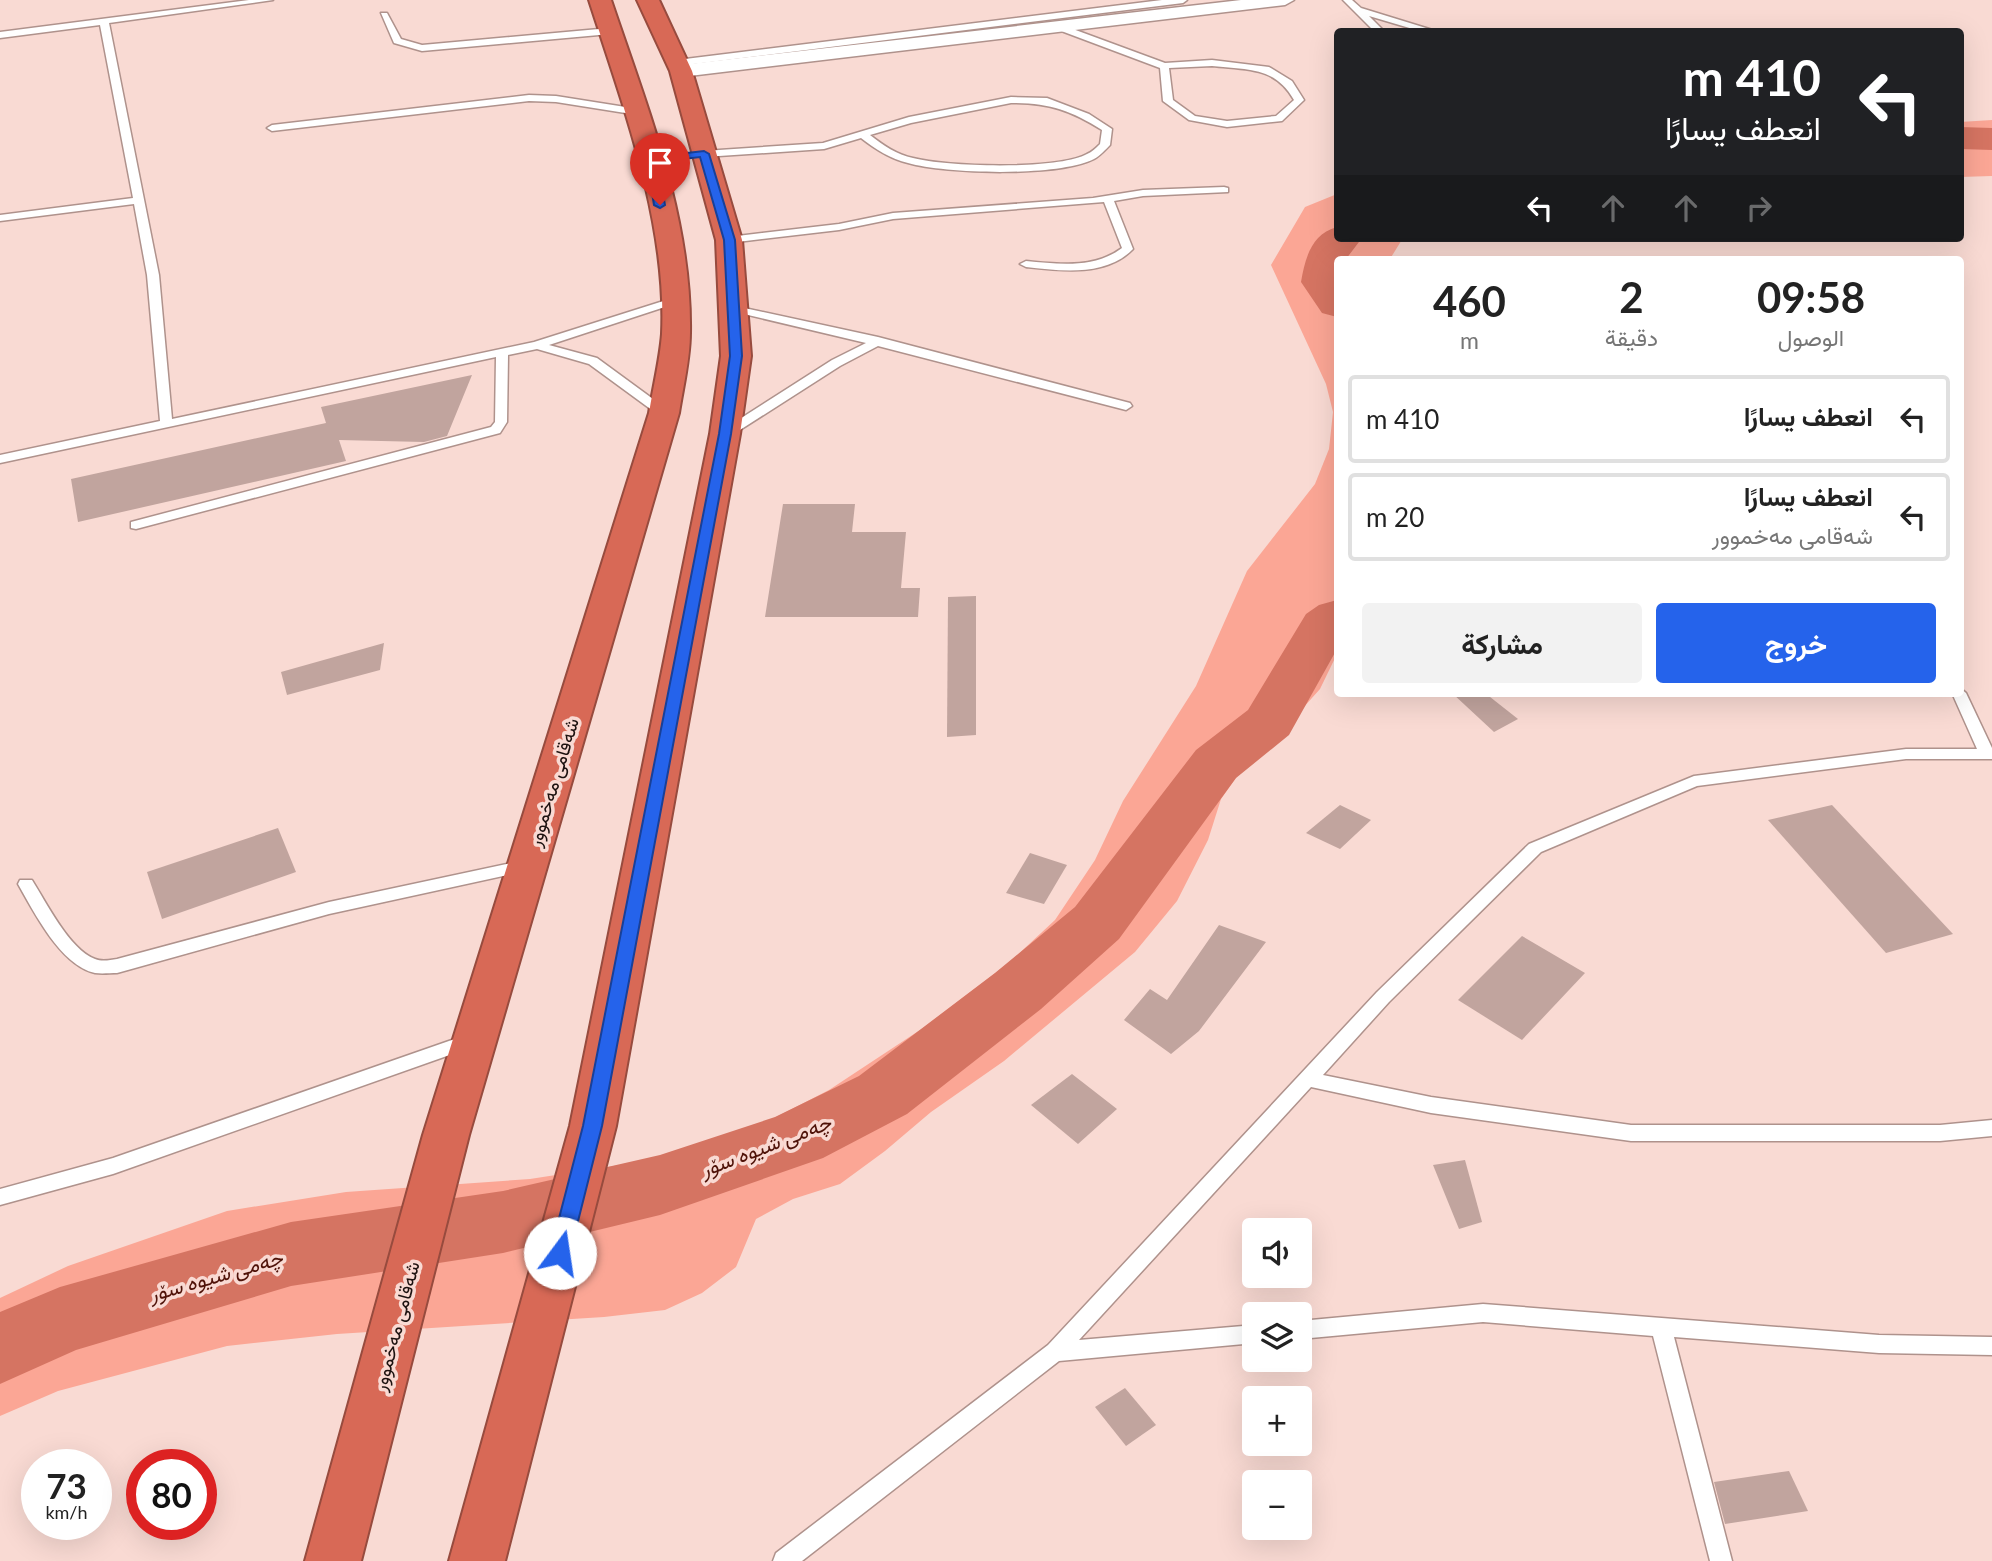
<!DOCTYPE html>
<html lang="ar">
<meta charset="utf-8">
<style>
body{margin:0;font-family:Lato,Vazirmatn,sans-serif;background:#f2f2f2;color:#222;direction:rtl;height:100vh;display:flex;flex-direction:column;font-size:26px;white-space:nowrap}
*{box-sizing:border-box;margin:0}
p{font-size:23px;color:#767676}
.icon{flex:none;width:38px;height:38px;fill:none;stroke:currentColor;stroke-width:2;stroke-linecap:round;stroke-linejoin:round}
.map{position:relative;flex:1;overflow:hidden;direction:ltr}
.panel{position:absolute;left:1334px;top:256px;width:630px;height:441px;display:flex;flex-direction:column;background:#fff;border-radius:7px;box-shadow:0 7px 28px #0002;direction:rtl}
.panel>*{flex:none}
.hud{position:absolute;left:1334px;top:28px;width:630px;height:214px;border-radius:7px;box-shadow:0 7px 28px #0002;direction:rtl;background:#202124;color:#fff;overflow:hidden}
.fabs{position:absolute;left:1242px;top:1218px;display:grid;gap:14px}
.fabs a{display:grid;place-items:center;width:70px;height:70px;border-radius:7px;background:#fff;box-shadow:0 7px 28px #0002;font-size:35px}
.speed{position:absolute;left:21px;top:1449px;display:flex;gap:14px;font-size:35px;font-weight:700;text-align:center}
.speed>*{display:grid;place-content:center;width:91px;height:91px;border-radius:50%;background:#fff;box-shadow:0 7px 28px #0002;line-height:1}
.speed small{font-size:18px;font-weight:400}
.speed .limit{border:10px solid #d22;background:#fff;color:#111}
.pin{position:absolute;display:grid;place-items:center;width:60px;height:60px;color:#fff;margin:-72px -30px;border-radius:50% 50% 50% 0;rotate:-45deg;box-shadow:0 0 7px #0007}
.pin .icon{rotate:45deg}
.me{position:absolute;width:77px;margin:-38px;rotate:14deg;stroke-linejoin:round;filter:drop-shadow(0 0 5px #0008)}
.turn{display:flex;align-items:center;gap:24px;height:147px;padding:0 28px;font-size:32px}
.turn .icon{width:91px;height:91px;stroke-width:2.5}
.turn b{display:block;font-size:49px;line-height:60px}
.lanes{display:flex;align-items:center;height:66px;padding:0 28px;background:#0003;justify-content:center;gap:35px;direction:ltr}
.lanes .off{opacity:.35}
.eta{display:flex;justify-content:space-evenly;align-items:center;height:119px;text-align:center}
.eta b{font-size:42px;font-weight:700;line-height:49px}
.action{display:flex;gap:14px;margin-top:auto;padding:14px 28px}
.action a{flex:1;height:80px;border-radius:7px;background:#2563eb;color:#fff;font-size:28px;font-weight:700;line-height:80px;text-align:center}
.action a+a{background:#f2f2f2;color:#222}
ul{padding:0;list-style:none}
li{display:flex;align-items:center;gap:21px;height:88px;margin:0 14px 10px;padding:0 14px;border:4px solid #e0e0e0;border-radius:7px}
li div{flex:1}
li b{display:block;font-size:26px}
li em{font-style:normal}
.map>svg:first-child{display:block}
.green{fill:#fba695}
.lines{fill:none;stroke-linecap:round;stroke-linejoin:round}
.river{fill:#d57462;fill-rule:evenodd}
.building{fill:#c1a49e}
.lane-casing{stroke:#af928c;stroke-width:3}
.street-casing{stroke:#af928c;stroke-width:3}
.highway-casing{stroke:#974b3e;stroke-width:4}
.lane{fill:#fff;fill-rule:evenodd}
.street{fill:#fff;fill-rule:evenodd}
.highway{fill:#d86956;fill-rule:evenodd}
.route{fill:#2563eb;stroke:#184099;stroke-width:2}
.labels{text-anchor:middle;stroke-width:7;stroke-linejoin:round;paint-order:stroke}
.street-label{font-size:19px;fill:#1d1210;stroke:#f9dad3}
.water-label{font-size:21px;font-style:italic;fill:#4f1208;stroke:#f9dad3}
</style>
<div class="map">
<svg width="1992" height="1561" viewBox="0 0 1992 1561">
<rect width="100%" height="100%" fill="#f9dad3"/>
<!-- green -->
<g class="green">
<polygon points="1992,120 1992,176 1960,177 1960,122"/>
<polygon points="1337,194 1337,238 1403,238 1390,259 1337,259 1337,654 1320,689 1286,727 1245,765 1221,799 1208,840 1177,901 1135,952 1004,1061 931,1112 885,1151 840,1184 793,1199 756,1219 736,1267 702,1293 665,1310 604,1317 337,1334 227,1346 58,1391 0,1416 0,1298 68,1266 227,1211 346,1192 530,1179 678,1156 747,1132 829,1090 923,1028 1011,961 1055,920 1095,860 1123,801 1196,686 1247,571 1315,484 1329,449 1333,412 1326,384 1271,265 1305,207"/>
</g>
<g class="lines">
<!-- river -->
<g class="river">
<polygon points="1960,127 1992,128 1992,150 1960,149"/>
<path d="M 1337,227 L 1337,238 L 1362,238 L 1346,259 L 1337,259 L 1337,317 L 1322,313 L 1301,282 C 1305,259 1311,234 1337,227 Z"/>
<polygon points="1337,600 1337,649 1289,735 1236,778 1119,939 1041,1009 907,1114 823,1158 660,1215 503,1253 291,1286 76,1350 0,1384 0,1312 60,1287 291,1222 503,1191 660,1155 775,1117 859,1076 995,973 1075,907 1196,750 1248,710 1306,614 1319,605"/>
</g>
</g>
<!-- building -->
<g class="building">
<polygon points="472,375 447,436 424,442 339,440 346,461 78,522 71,479 326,423 321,407"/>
<polygon points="783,504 855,504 852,532 906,532 901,588 920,588 918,617 765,617"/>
<polygon points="976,596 976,735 947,737 948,597"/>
<polygon points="384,643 380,670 287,695 281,672"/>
<polygon points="1452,693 1485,693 1518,719 1494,732"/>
<polygon points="1340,805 1371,820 1340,849 1306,833"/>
<polygon points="1832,805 1953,934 1886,953 1768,820"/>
<polygon points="278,828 296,872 162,919 147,872"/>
<polygon points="1030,853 1067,865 1044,904 1006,893"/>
<polygon points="1219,925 1266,942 1199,1031 1171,1054 1124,1020 1150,989 1167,1000"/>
<polygon points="1522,936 1585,973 1522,1040 1458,1000"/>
<polygon points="1072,1074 1117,1109 1078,1144 1031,1105"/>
<polygon points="1465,1160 1482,1222 1459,1229 1433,1165"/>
<polygon points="1125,1388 1156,1425 1126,1446 1095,1407"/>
<polygon points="1789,1471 1808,1511 1725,1524 1714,1482"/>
</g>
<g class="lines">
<defs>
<g id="lane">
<polygon points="249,0 273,0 109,23 159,275 172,419 534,342 676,297 680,298 680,302 549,345 597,358 668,410 668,416 660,416 589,364 537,349 508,355 507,422 500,433 136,529 131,528 131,522 491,427 495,422 496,357 0,463 0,455 160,421 147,275 134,204 0,221 0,215 133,198 100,25 0,38 0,32"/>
<polygon points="1162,0 1187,0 1183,3 677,66 672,63 677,60"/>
<polygon points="1343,0 1352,0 1361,8 1439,32 1423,32 1369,16 1385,32 1375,32"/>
<polygon points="381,13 387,13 401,39 422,45 610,28 614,31 610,34 422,51 394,43"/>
<path d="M 1056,25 L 1062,25 L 1165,63 L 1212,60 L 1269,67 L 1292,81 L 1304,100 L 1282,121 L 1227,127 L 1189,120 L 1163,101 L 1160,68 L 1056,29 ZM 1212,66 C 1246,70 1275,66 1294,100 L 1276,116 L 1227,121 L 1195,116 L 1173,100 L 1169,68 Z"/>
<polygon points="529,95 556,96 638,109 643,112 638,115 556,102 529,101 272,131 267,128 272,125"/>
<path d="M 1011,97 L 1047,98 L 1089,114 L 1112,129 L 1110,145 C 1105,150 1100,156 1094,159 C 1059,177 946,174 908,163 C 891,159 875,149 861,138 L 824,149 L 704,157 L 699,154 L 704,151 L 823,143 L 909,117 ZM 1011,103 C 1049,103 1070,110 1102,130 L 1100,144 C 1096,148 1092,152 1087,154 C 1058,170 947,167 913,158 C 897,155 883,145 870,135 L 911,123 Z"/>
<path d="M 1224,187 L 1228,188 L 1228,192 L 1143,196 L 1114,201 L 1133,249 C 1106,277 1061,271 1026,267 L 1020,264 L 1026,261 C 1059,264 1094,269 1122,248 L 1104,202 L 893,219 L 839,230 L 729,243 L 724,240 L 729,237 L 839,224 L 893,213 L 1093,198 L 1143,190 Z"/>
<polygon points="735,306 878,337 1130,403 1132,406 1126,410 878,346 840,366 729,437 721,437 721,431 832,360 866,343 731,311 729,309"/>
<polygon points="1960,688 1966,693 1992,748 1992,759 1906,759 1697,786 1541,852 1389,1002 1323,1075 1431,1097 1631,1125 1940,1125 1992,1120 1992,1136 1940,1141 1631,1141 1431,1113 1311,1087 1079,1340 1255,1325 1255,1343 1059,1361 802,1561 773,1561 776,1553 1048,1345 1377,992 1529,844 1694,776 1906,749 1977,749 1952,693 1960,693"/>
<path d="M 525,860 L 531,862 L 533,866 L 531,870 L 329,914 L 117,973 C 110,973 102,974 95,973 C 61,966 34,912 18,884 L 20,880 L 32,880 C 46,902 69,949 95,959 C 102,962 110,960 117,959 L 329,902 Z"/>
<polygon points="469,1034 475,1036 478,1041 475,1046 113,1174 0,1205 0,1189 113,1158"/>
<polygon points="1483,1304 1879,1335 1992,1337 1992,1355 1879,1353 1674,1337 1732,1561 1710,1561 1653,1336 1483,1322 1300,1339 1300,1321"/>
</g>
<polygon id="street" points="1241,0 1294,0 1285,5 681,77 672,71 681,65"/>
<g id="highway">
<path d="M 589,0 L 611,0 C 647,107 692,218 690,333 C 690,359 683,387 679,413 L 469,1135 L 361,1561 L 305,1561 L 423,1135 L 649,413 C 653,387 660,360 662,334 C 667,221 623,106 589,0 Z"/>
<polygon points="637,0 659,0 692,71 742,240 751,356 740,434 616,1126 505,1561 449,1561 570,1126 710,434 721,356 716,240 670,71"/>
</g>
</defs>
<!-- lane casing -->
<use href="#lane" class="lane-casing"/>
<!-- street casing -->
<use href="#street" class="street-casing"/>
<!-- highway casing -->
<use href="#highway" class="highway-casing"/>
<!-- lane -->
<use href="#lane" class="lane"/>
<!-- street -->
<use href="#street" class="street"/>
<!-- highway -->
<use href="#highway" class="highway"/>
</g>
<!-- route -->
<polygon class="route" points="704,151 709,154 735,240 742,356 731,434 602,1126 570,1253 567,1259 560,1262 552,1259 550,1253 583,1126 719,434 730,356 724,240 700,157 657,162 665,205 660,208 654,205 647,160 652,157"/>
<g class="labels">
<!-- street labels -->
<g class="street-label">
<text transform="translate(553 782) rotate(-73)" y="7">شەقامی مەخموور</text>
<text transform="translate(396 1326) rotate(-75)" y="7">شەقامی مەخموور</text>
</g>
<!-- water labels -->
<g class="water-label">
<text transform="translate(766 1146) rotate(-21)" y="7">چەمی شیوە سۆر</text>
<text transform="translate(216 1276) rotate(-16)" y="7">چەمی شیوە سۆر</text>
</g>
</g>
</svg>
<div class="fabs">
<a><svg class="icon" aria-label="sound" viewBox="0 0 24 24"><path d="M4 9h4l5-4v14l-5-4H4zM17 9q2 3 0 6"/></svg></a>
<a><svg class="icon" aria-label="layers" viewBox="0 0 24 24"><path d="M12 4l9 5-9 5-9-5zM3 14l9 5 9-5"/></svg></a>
<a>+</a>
<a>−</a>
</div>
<div class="speed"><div>73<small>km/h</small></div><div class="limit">80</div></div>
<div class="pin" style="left:660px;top:205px;background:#d93025"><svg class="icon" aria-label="arrive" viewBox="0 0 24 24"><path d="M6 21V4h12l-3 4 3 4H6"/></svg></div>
<svg class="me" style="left:560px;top:1253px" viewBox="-20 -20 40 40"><circle r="19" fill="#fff"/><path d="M0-13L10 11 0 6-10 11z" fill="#2563eb"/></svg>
<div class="hud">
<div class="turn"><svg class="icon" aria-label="left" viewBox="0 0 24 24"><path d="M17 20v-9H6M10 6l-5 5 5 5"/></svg><div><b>410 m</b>انعطف يسارًا</div></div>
<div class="lanes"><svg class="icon" aria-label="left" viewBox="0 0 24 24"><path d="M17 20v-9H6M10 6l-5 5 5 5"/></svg><svg class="icon off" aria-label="ahead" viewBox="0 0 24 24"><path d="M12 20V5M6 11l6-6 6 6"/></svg><svg class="icon off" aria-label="ahead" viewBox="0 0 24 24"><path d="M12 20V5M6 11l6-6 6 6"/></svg><svg class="icon off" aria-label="right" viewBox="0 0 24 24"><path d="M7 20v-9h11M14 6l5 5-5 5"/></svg></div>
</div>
<section class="panel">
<div class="eta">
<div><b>09:58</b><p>الوصول</p></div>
<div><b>2</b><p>دقيقة</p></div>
<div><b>460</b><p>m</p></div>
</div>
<ul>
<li><svg class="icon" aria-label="left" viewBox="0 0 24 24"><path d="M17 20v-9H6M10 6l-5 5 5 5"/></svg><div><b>انعطف يسارًا</b></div><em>410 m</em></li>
<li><svg class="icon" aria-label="left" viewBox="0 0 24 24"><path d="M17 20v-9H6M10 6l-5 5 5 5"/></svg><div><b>انعطف يسارًا</b><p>شەقامی مەخموور</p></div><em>20 m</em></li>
</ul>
<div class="action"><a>خروج</a><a>مشاركة</a></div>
</section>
</div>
